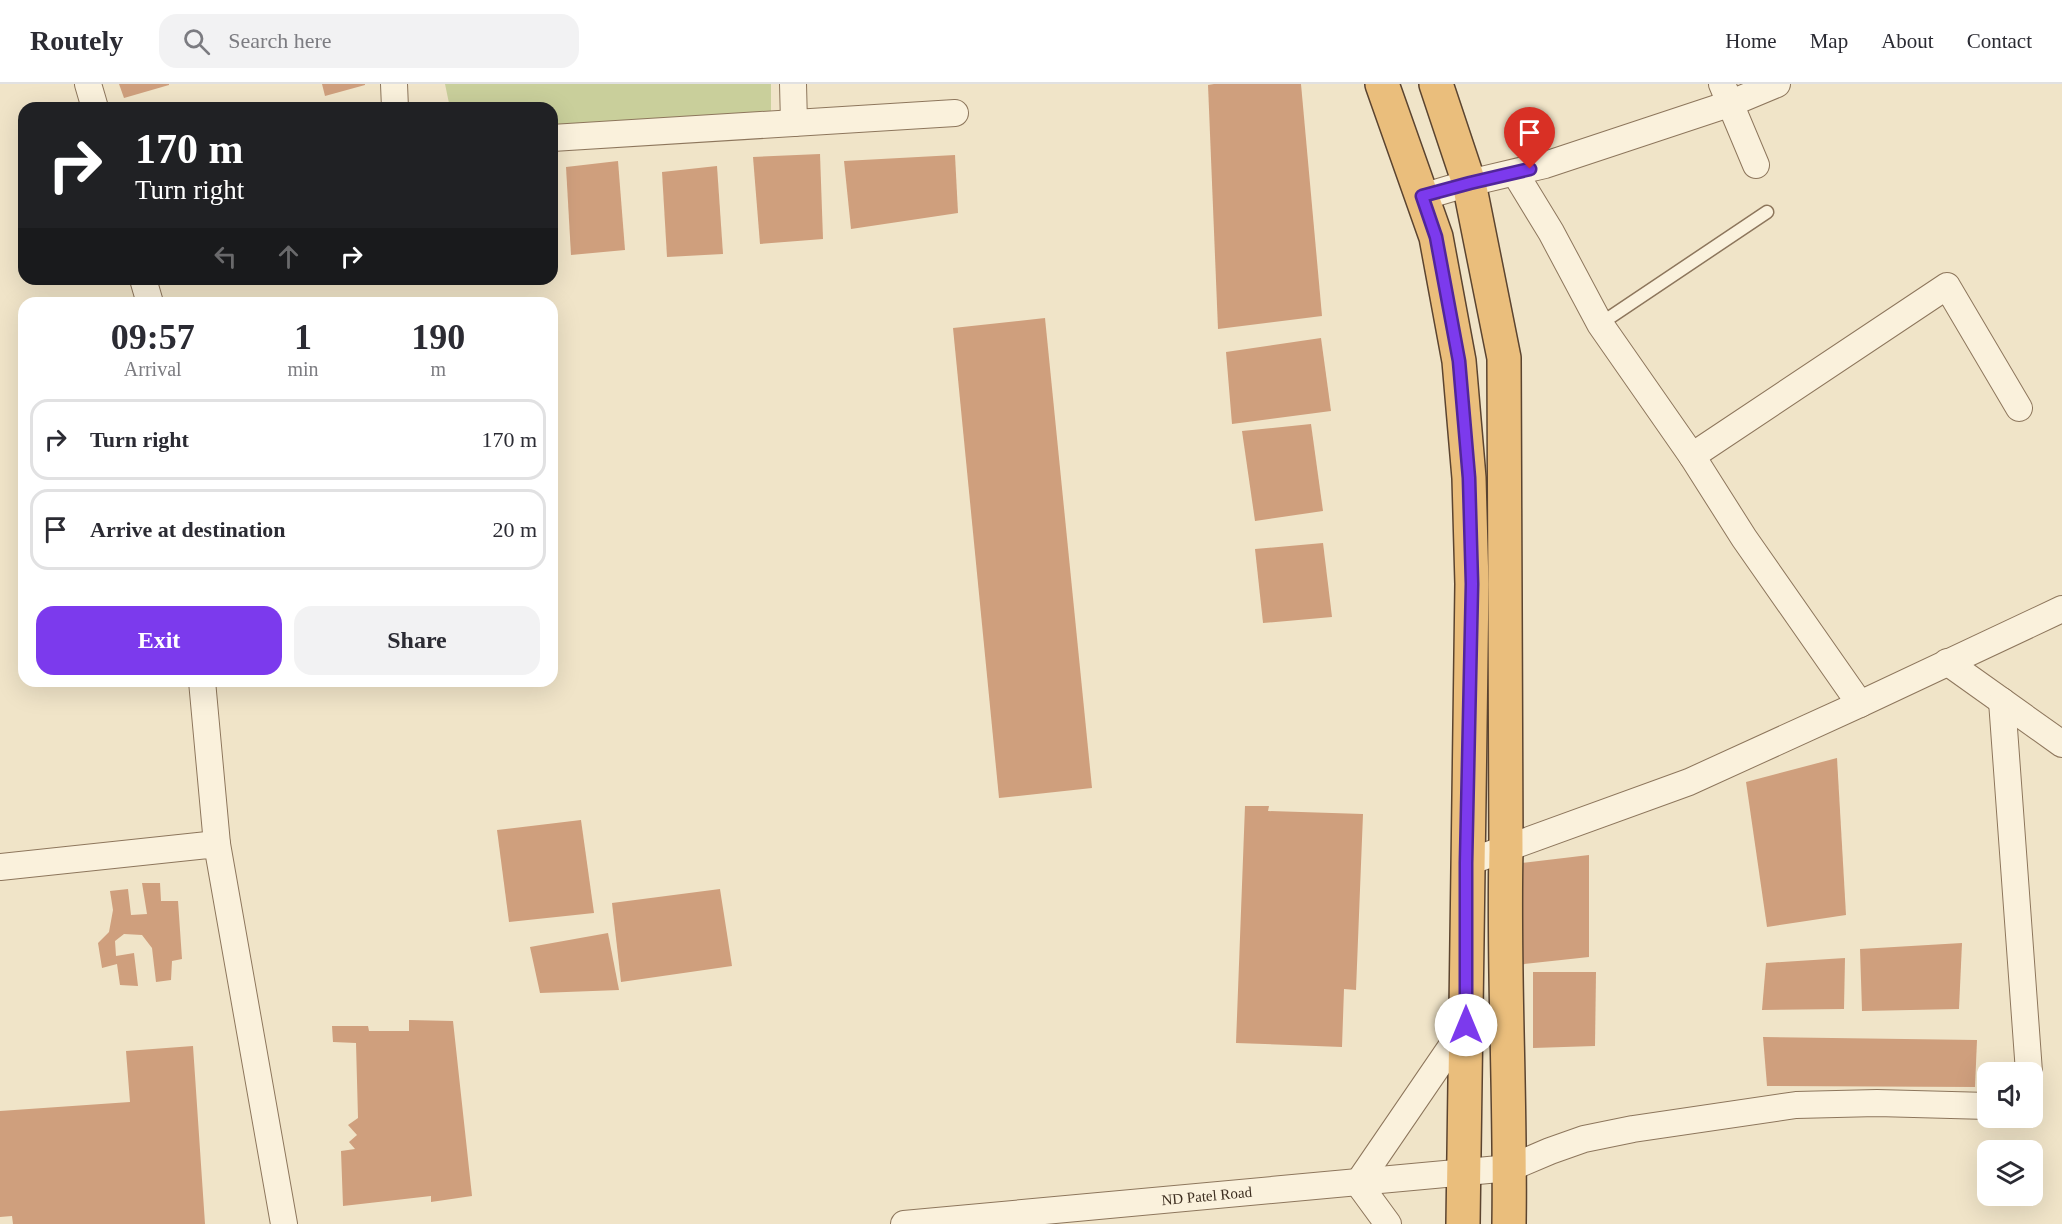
<!DOCTYPE html>
<style>
body{margin:0;font-family:Georgia,serif;background:#f2f2f3;color:#2b2b33;height:100vh;display:flex;flex-direction:column;font-size:22px;white-space:nowrap}
*{box-sizing:border-box;margin:0}
p{font-size:20px;color:#7c7c81}
.icon{flex:none;width:33px;height:33px;fill:none;stroke:currentColor;stroke-width:2;stroke-linecap:round;stroke-linejoin:round}
.map{position:relative;flex:1;overflow:hidden}
.details{position:absolute;left:18px;top:213px;width:540px;height:390px;display:flex;flex-direction:column;background:#fff;border-radius:18px;box-shadow:0 6px 24px #0002}
.details>*{flex:none}
.hud{position:absolute;left:18px;top:18px;width:540px;height:183px;border-radius:18px;box-shadow:0 6px 24px #0002;background:#202124;color:#fff;overflow:hidden}
.controls{position:absolute;left:1977px;top:978px;display:grid;gap:12px}
.controls a{display:grid;place-items:center;width:66px;height:66px;border-radius:12px;background:#fff;box-shadow:0 6px 24px #0002;font-size:30px}
.pin{position:absolute;display:grid;place-items:center;width:51px;height:51px;color:#fff;margin:-62px -26px;border-radius:50% 50% 50% 0;rotate:-45deg;box-shadow:0 0 6px #0007}
.pin .icon{rotate:45deg}
.me{position:absolute;width:66px;margin:-33px;rotate:0deg;stroke-linejoin:round;filter:drop-shadow(0 0 4px #0008)}
.turn{display:flex;align-items:center;gap:21px;height:126px;padding:0 18px;font-size:27px}
.turn .icon{width:78px;height:78px;stroke-width:2.5}
.turn b{display:block;font-size:42px;line-height:51px}
.lanes{display:flex;align-items:center;height:57px;padding:0 18px;background:#0003;justify-content:center;gap:30px;direction:ltr}
.lanes .off{opacity:.35}
.eta{display:flex;justify-content:space-evenly;align-items:center;height:102px;text-align:center}
.eta b{font-size:36px;font-weight:700;line-height:42px}
.button{display:flex;gap:12px;margin-top:auto;padding:12px 18px}
.button a{flex:1;height:69px;border-radius:18px;background:#7c3aed;color:#fff;font-size:24px;font-weight:700;line-height:69px;text-align:center}
.button a+a{background:#f2f2f3;color:#2b2b33}
ul{padding:0;list-style:none}
li{display:flex;align-items:center;gap:18px;height:81px;margin:0 12px 9px;padding:0 6px;border:3px solid #e1e1e2;border-radius:18px}
li div{flex:1}
li b{display:block;font-size:22px}
li em{font-style:normal}
header{display:flex;align-items:center;gap:36px;box-sizing:border-box;height:84px;padding:0 30px;background:#fff;border-bottom:2px solid #e1e1e2}
header strong{font-size:28px}
nav{display:flex;gap:33px;margin-inline-start:auto;font-size:21px}
.search{width:420px;height:54px;background:#f2f2f3;display:flex;align-items:center;gap:15px;box-sizing:border-box;padding:0 21px;border-radius:18px;color:#7c7c81;font-size:22px}
.map>svg:first-child{display:block}
.green{fill:#c9cf9b}
.building{fill:#cf9f7d}
.lines{fill:none;stroke-linecap:round;stroke-linejoin:round}
.service-casing{stroke:#8d765c;stroke-width:15}
.minor-casing{stroke:#8d765c;stroke-width:28}
.trunk-casing{stroke:#5b4430;stroke-width:36}
.service{stroke:#faf1dc;stroke-width:12}
.minor{stroke:#faf1dc;stroke-width:26}
.trunk{stroke:#eabe7c;stroke-width:33}
.route-casing{stroke:#51269a;stroke-width:15}
.route{stroke:#7c3aed;stroke-width:10}
.labels{text-anchor:middle;stroke-width:6;stroke-linejoin:round;paint-order:stroke}
.street-label{font-size:15px;fill:#3d2e20;stroke:#f7eed8}
</style>
<header>
<strong>Routely</strong>
<div class="search"><svg class="icon" aria-label="search" viewBox="0 0 24 24"><circle cx="10" cy="10" r="6"/><path d="M15 15l6 6"/></svg>Search here</div>
<nav><a>Home</a><a>Map</a><a>About</a><a>Contact</a></nav>
</header>
<div class="map">
<svg width="2062" height="1140" viewBox="0 0 2062 1140">
<rect width="100%" height="100%" fill="#f0e4c8"/>
<!-- green -->
<polygon class="green" points="445,0 771,0 771,40 552,50 552,24 450,24"/>
<!-- building -->
<g class="building">
<polygon points="119,0 169,0 169,1 124,14"/>
<polygon points="322,0 365,0 365,1 325,12"/>
<polygon points="1214,0 1301,0 1322,232 1218,245 1208,1"/>
<polygon points="820,70 823,155 760,160 753,73"/>
<polygon points="955,71 958,129 851,145 844,77"/>
<polygon points="618,77 625,166 571,171 566,83"/>
<polygon points="717,82 723,170 667,173 662,88"/>
<polygon points="1045,234 1092,704 999,714 953,244"/>
<polygon points="1321,254 1331,327 1232,340 1226,268"/>
<polygon points="1311,340 1323,427 1255,437 1242,347"/>
<polygon points="1323,459 1332,533 1263,539 1255,465"/>
<polygon points="1837,674 1846,831 1767,843 1746,698"/>
<polygon points="1245,722 1269,722 1268,727 1363,730 1356,906 1344,905 1342,963 1236,959"/>
<polygon points="581,736 594,829 509,838 497,746"/>
<polygon points="1589,771 1589,873 1516,881 1521,779"/>
<polygon points="142,799 160,799 161,817 178,817 182,875 172,877 171,896 156,898 152,864 142,851 124,850 115,857 116,872 134,869 138,902 120,901 117,880 102,884 98,859 109,848 113,826 110,807 128,805 131,831 147,830"/>
<polygon points="720,805 732,882 621,898 612,819"/>
<polygon points="608,849 619,906 540,909 530,863"/>
<polygon points="1962,859 1959,925 1862,927 1860,865"/>
<polygon points="1845,874 1844,925 1762,926 1766,879"/>
<polygon points="1533,888 1596,888 1595,962 1533,964"/>
<polygon points="409,936 453,937 472,1112 431,1118 431,1112 343,1122 341,1067 355,1065 349,1058 357,1051 348,1041 358,1034 356,959 333,958 332,942 368,942 369,947 409,947"/>
<polygon points="1763,953 1977,956 1975,1003 1767,1002"/>
<polygon points="193,962 205,1140 13,1140 12,1132 0,1133 0,1027 130,1018 126,967"/>
</g>
<g class="lines">
<defs>
<polyline id="service" points="1600,240 1767,128"/>
<g id="minor">
<polyline points="88,0 95,24"/>
<polyline points="394,0 395,24"/>
<polyline points="793,0 794,39"/>
<polyline points="1722,0 1756,81"/>
<polyline points="552,54 955,29"/>
<polyline points="1515,89 1551,148 1600,240 1692,372 1744,454 1860,620"/>
<polyline points="1422,113 1469,99 1545,81 1729,20 1777,0"/>
<polyline points="143,195 150,219"/>
<polyline points="1692,372 1947,202 2019,324"/>
<polyline points="1947,578 2062,660"/>
<polyline points="202,597 217,760"/>
<polyline points="2002,617 2029,988"/>
<polyline points="1466,779 1689,698 1860,620 2062,525"/>
<polyline points="0,783 217,760 284,1140"/>
<path id="s1" d="M 904,1140 L 1510,1084 L 1550,1067 L 1584,1055 L 1633,1045 L 1796,1021 L 1877,1019 L 1988,1022"/>
<polyline points="1388,1140 1358,1099 1466,941"/>
</g>
<g id="trunk">
<polyline points="1382,0 1436,153 1459,277 1469,394 1472,500 1463,1140"/>
<path d="M 1436,0 L 1469,99 L 1504,274 L 1506,766 C 1503,891 1511,1015 1509,1140"/>
</g>
</defs>
<!-- service casing -->
<use href="#service" class="service-casing"/>
<!-- minor casing -->
<use href="#minor" class="minor-casing"/>
<!-- trunk casing -->
<use href="#trunk" class="trunk-casing"/>
<!-- service -->
<use href="#service" class="service"/>
<!-- minor -->
<use href="#minor" class="minor"/>
<!-- trunk -->
<use href="#trunk" class="trunk"/>
</g>
<g class="lines">
<defs>
<polyline id="route" points="1466,941 1466,779 1472,500 1469,394 1459,277 1436,153 1422,112 1470,99 1530,85"/>
</defs>
<!-- route casing -->
<use href="#route" class="route-casing"/>
<!-- route -->
<use href="#route" class="route"/>
</g>
<g class="labels">
<!-- street labels -->
<g class="street-label">
<text dy="5" stroke="none"><textPath href="#s1" startOffset="304">ND Patel Road</textPath></text>
</g>
</g>
</svg>
<div class="controls">
<a><svg class="icon" aria-label="sound" viewBox="0 0 24 24"><path d="M4 9h4l5-4v14l-5-4H4zM17 9q2 3 0 6"/></svg></a>
<a><svg class="icon" aria-label="layers" viewBox="0 0 24 24"><path d="M12 4l9 5-9 5-9-5zM3 14l9 5 9-5"/></svg></a>
</div>
<div class="pin" style="left:1530px;top:85px;background:#d93025"><svg class="icon" aria-label="arrive" viewBox="0 0 24 24"><path d="M6 21V4h12l-3 4 3 4H6"/></svg></div>
<svg class="me" style="left:1466px;top:941px" viewBox="-20 -20 40 40"><circle r="19" fill="#fff"/><path d="M0-13L10 11 0 6-10 11z" fill="#7c3aed"/></svg>
<div class="hud">
<div class="turn"><svg class="icon" aria-label="right" viewBox="0 0 24 24"><path d="M7 20v-9h11M14 6l5 5-5 5"/></svg><div><b>170 m</b>Turn right</div></div>
<div class="lanes"><svg class="icon off" aria-label="left" viewBox="0 0 24 24"><path d="M17 20v-9H6M10 6l-5 5 5 5"/></svg><svg class="icon off" aria-label="ahead" viewBox="0 0 24 24"><path d="M12 20V5M6 11l6-6 6 6"/></svg><svg class="icon" aria-label="right" viewBox="0 0 24 24"><path d="M7 20v-9h11M14 6l5 5-5 5"/></svg></div>
</div>
<section class="details">
<div class="eta">
<div><b>09:57</b><p>Arrival</p></div>
<div><b>1</b><p>min</p></div>
<div><b>190</b><p>m</p></div>
</div>
<ul>
<li><svg class="icon" aria-label="right" viewBox="0 0 24 24"><path d="M7 20v-9h11M14 6l5 5-5 5"/></svg><div><b>Turn right</b></div><em>170 m</em></li>
<li><svg class="icon" aria-label="arrive" viewBox="0 0 24 24"><path d="M6 21V4h12l-3 4 3 4H6"/></svg><div><b>Arrive at destination</b></div><em>20 m</em></li>
</ul>
<div class="button"><a>Exit</a><a>Share</a></div>
</section>
</div>
